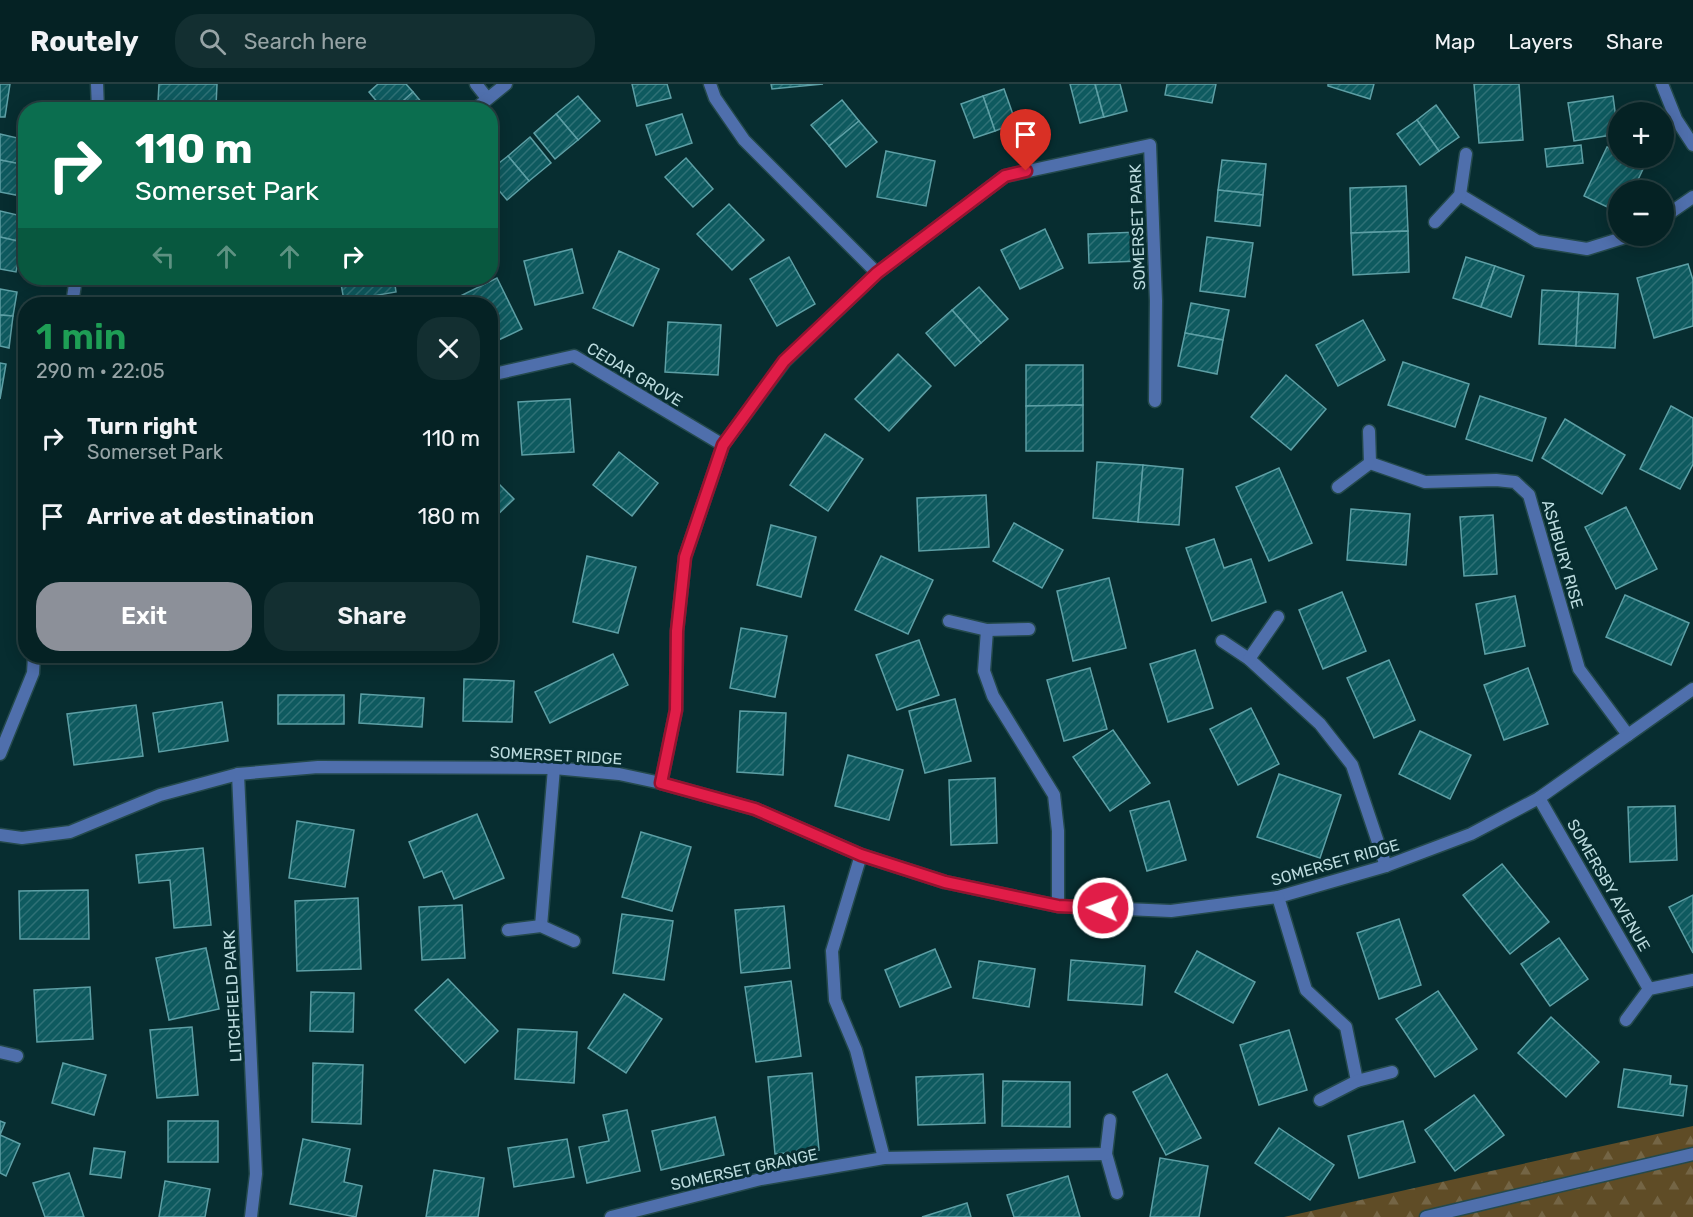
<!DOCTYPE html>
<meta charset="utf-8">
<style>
body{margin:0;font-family:Rubik,sans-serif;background:#132f31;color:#f1f3f6;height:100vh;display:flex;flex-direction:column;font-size:22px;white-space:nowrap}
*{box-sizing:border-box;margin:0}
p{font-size:20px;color:#97a4a6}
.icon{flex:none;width:33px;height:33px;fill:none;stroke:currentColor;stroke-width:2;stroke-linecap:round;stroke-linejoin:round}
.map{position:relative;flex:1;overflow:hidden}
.side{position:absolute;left:18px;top:213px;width:480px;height:366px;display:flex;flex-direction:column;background:#052224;border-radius:24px;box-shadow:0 3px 15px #0003,0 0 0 2px #263f41}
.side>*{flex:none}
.hud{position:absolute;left:18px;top:18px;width:480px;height:183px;border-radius:24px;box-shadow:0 3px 15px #0003,0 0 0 2px #263f41;background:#0b6e4f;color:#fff;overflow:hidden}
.fabs{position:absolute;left:1608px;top:18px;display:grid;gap:12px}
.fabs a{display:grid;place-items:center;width:66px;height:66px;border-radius:50%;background:#052224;box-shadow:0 3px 15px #0003,0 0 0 2px #263f41;font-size:30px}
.pin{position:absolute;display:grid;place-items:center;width:51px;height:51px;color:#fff;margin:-62px -26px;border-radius:50% 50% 50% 0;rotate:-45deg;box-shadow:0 0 6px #0007}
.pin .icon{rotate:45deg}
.me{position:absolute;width:66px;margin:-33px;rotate:272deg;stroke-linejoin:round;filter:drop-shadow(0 0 4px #0008)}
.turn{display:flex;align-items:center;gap:21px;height:126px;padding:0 18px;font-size:27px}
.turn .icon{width:78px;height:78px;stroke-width:2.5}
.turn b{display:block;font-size:42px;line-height:51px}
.lanes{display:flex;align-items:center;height:57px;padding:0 18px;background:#0003;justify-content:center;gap:30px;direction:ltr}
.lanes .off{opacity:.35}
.round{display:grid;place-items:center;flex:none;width:63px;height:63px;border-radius:24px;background:#132f31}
.summary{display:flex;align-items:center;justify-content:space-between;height:102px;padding:0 18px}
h1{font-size:36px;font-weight:600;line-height:45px;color:#1e9e55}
.action{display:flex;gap:12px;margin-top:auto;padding:12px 18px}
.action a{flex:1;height:69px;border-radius:24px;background:#8c9099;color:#fff;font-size:24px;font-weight:600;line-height:69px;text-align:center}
.action a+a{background:#132f31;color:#f1f3f6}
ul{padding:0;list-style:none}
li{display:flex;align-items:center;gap:18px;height:78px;padding:0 18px}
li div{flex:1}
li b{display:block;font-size:22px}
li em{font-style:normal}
header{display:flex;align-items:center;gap:36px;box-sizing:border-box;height:84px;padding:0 30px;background:#052224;border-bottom:2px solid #263f41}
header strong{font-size:28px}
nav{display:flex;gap:33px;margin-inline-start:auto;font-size:21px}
.search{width:420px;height:54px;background:#132f31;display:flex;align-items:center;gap:15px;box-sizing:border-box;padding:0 21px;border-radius:24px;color:#97a4a6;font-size:22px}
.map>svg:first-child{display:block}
.forest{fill:url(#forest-firs)}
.building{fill:url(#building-hatch);stroke:#5d9fa5;stroke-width:1.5}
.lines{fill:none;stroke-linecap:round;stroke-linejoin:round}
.lane-casing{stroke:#24494c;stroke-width:15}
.street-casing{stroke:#24494c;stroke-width:15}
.lane{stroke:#4f6fac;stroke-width:12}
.street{stroke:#4f6fac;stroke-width:12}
.route-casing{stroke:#92132f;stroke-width:15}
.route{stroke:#e11d48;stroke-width:10}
.labels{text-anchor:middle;stroke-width:6;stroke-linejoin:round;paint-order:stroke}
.street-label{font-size:16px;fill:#bbdbde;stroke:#072d30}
</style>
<header>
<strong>Routely</strong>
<div class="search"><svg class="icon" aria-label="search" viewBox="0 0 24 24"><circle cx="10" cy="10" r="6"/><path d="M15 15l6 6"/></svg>Search here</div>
<nav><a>Map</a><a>Layers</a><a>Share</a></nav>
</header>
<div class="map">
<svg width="1693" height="1133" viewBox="0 0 1693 1133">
<defs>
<pattern id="forest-firs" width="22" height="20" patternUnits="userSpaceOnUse" patternTransform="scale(1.5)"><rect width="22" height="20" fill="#5f4c26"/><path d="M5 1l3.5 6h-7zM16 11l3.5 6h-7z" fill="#746545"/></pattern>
<pattern id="building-hatch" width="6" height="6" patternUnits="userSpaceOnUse" patternTransform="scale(1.5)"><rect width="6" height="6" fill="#0e5a5f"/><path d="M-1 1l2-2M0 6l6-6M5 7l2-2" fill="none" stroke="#2f7176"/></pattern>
</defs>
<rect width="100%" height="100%" fill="#072d30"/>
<!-- forest -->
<polygon class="forest" points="1693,1042 1693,1133 1284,1133"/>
<!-- building -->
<g class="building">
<polygon points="0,0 10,0 5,33 0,33"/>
<polygon points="159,0 217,0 216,22 158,18"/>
<polygon points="378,0 406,0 413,8 393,26 384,26 369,8"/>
<polygon points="632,0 667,0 671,14 637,22"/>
<polygon points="771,0 823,0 772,5"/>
<polygon points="1070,0 1095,0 1104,33 1080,39"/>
<polygon points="1095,0 1120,0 1127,27 1104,33"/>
<polygon points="1167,0 1216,0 1212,19 1165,11"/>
<polygon points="1328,0 1374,0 1370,15 1328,2"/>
<polygon points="1474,0 1519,0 1523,56 1479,59"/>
<polygon points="1004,5 1016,39 995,47 983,12"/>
<polygon points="413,8 428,26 393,26"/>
<polygon points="578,12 600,37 578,56 556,30"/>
<polygon points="983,12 995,47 974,54 961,20"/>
<polygon points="1613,12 1618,50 1574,57 1568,19"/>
<polygon points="842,16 859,37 829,62 811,41"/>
<polygon points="158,18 216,22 216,26 157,26"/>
<polygon points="1436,21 1459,53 1439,67 1417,36"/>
<polygon points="556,30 578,56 555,75 534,49"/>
<polygon points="682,30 692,59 656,71 646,41"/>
<polygon points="1417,36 1439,67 1420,81 1397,50"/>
<polygon points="859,37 877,58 846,83 829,62"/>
<polygon points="0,50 26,56 26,81 0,76"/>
<polygon points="530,53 551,79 529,97 508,72"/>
<polygon points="1581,61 1583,79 1547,83 1545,65"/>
<polygon points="1607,63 1618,69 1618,74 1628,74 1645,81 1633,106 1618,106 1618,128 1584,112"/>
<polygon points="886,67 935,77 926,122 877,113"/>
<polygon points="508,72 529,97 507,116 490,96 490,86"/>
<polygon points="686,74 713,105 693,123 665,93"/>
<polygon points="0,76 26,81 21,112 0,108"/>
<polygon points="1222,76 1266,80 1263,111 1218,106"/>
<polygon points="1406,102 1408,147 1351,149 1350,104"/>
<polygon points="1218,106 1263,111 1260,142 1215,137"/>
<polygon points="729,120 764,156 732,186 697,150"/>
<polygon points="0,127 26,133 22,158 0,153"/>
<polygon points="1045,145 1063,184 1020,205 1001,166"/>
<polygon points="1408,147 1409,188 1353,191 1351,149"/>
<polygon points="1139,148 1140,177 1089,179 1088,150"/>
<polygon points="0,153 22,158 16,188 0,185"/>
<polygon points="1207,153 1253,159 1245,213 1200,207"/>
<polygon points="572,165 583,209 535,221 524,177"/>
<polygon points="619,167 659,185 633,242 593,224"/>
<polygon points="789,173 815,220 777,242 750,195"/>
<polygon points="1466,173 1495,182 1481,223 1453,214"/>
<polygon points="1688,180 1693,196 1693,242 1654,254 1637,194"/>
<polygon points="1495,182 1524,192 1511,233 1481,223"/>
<polygon points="340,194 394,194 396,208 344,217"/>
<polygon points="497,194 522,245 490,260 490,220 454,220 452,216"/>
<polygon points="979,203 1008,235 981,259 952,226"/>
<polygon points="0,205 17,208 13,232 0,231"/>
<polygon points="1542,206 1579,208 1576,262 1539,260"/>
<polygon points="1579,208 1618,210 1615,264 1576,262"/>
<polygon points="1191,219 1229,226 1223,256 1185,249"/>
<polygon points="952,226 981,259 955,282 926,249"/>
<polygon points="0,231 13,232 9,264 0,262"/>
<polygon points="1363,236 1385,276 1338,302 1316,261"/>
<polygon points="668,238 721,241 718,291 665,288"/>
<polygon points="1185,249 1223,256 1217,290 1178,282"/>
<polygon points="898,270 931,302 889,347 855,315"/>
<polygon points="1403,278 1469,300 1455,343 1388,321"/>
<polygon points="0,279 6,280 0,315"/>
<polygon points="1026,281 1083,281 1083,321 1026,322"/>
<polygon points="1286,291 1326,325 1291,366 1251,333"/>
<polygon points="1480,312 1546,334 1532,377 1466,355"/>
<polygon points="570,315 574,368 522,371 518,318"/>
<polygon points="1083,321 1083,367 1026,367 1026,322"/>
<polygon points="1671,322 1693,334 1693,380 1680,405 1640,385"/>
<polygon points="1565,335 1625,371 1602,410 1542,374"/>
<polygon points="825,350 863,375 828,427 790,401"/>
<polygon points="619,368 658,399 632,432 593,401"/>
<polygon points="1097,378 1143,381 1138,438 1093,434"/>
<polygon points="1143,381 1183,385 1179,441 1138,438"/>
<polygon points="1279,384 1312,459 1269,477 1236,403"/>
<polygon points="490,391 514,415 490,438"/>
<polygon points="986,411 989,463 919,467 917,414"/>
<polygon points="1626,423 1657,485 1616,505 1585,443"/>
<polygon points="1351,425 1410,430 1406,481 1347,476"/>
<polygon points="1493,431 1497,490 1464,492 1460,433"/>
<polygon points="1014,439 1063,466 1042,504 993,477"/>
<polygon points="771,441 816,453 801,513 757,501"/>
<polygon points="1214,455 1224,484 1251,475 1266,518 1212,537 1186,464"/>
<polygon points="587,472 636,483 618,549 573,538"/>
<polygon points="881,472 933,496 908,550 855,526"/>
<polygon points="1109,494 1126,564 1073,577 1057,507"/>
<polygon points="1342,508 1366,567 1323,585 1299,526"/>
<polygon points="1625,511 1689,539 1671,581 1606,553"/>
<polygon points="1515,512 1525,562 1485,570 1476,520"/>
<polygon points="741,544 787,552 775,613 730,604"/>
<polygon points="919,556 939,611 897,626 876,571"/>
<polygon points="1195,566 1213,624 1168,638 1150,580"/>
<polygon points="613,570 628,601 550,639 535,608"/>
<polygon points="1389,576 1415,636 1374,654 1347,594"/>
<polygon points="1090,584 1107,645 1064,657 1047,596"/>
<polygon points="1528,584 1548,640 1504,656 1484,601"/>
<polygon points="464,595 514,597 512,638 463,637"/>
<polygon points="361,610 424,614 422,643 359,639"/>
<rect x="278" y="611" width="66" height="29"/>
<polygon points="955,615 971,677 925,689 909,627"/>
<polygon points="222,618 228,657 159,668 153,629"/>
<polygon points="136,621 143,672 74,681 67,630"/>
<polygon points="1251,624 1279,680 1238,701 1210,645"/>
<polygon points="740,627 786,629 783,691 737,688"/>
<polygon points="1113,646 1150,699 1110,727 1073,673"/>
<polygon points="1420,647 1471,671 1450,715 1399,690"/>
<polygon points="848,671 903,686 889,736 835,722"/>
<polygon points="1279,690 1341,711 1320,774 1257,753"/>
<polygon points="995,694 997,759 951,761 949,696"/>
<polygon points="1169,717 1186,776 1147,787 1130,727"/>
<polygon points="1675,722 1677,776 1630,778 1628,723"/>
<polygon points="477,730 504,794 454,815 442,787 424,794 409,758"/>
<polygon points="297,737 354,746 345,803 289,794"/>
<polygon points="641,748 691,763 672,827 622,813"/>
<polygon points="203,764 211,841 174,844 170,796 139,799 136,771"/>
<polygon points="1502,780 1549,838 1510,870 1463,811"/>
<polygon points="88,806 89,855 20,855 19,807"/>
<polygon points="1693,811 1693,869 1669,823"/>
<polygon points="358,814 361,885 297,887 295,817"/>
<polygon points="462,821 465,874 422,876 419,823"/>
<polygon points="784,822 790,884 741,889 735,826"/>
<polygon points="622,830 673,837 664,896 613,889"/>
<polygon points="1399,835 1421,901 1379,915 1357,849"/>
<polygon points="1559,854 1588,895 1550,922 1521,880"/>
<polygon points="206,864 219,925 169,936 156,874"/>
<polygon points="935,865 951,903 900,923 885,886"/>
<polygon points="1197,867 1255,898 1233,939 1175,908"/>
<polygon points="1071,876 1145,882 1142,921 1068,916"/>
<polygon points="979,877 1035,885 1029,923 973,914"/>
<polygon points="448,895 498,947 465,979 415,926"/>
<polygon points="791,897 801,972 756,978 745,903"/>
<polygon points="90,903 93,955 37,958 34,906"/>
<polygon points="1438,907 1477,965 1435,993 1396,935"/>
<polygon points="311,908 354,909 353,948 310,947"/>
<polygon points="624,910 662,935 626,989 588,964"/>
<polygon points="1551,933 1599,978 1566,1013 1518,969"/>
<polygon points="192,943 198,1011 157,1014 150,946"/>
<polygon points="518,945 577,948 574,999 515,995"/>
<polygon points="1289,946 1307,1006 1259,1021 1240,961"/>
<polygon points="63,979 106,991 94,1031 52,1019"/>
<polygon points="313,979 363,981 361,1040 312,1038"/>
<polygon points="1624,985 1671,992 1670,1000 1687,1002 1683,1032 1618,1023"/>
<polygon points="812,989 819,1066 775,1070 768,993"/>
<polygon points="983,990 985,1039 918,1041 916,993"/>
<polygon points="1167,990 1201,1054 1166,1071 1133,1008"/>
<polygon points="1003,997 1070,998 1070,1043 1002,1042"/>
<polygon points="1474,1011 1504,1051 1455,1087 1425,1046"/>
<polygon points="627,1026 640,1087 587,1099 579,1063 609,1057 603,1031"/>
<polygon points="715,1033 724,1071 661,1086 652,1047"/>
<polygon points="0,1037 5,1039 0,1051"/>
<rect x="168" y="1037" width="50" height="41"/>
<polygon points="1403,1037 1415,1078 1359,1094 1348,1052"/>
<polygon points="1279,1044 1334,1081 1310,1116 1255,1079"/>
<polygon points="0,1051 20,1060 6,1092 0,1089"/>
<polygon points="303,1055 350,1065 344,1098 362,1102 356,1133 290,1120"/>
<polygon points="567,1055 574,1093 514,1103 508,1064"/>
<polygon points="94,1064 125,1068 121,1094 90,1090"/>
<polygon points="1160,1074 1208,1082 1199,1133 1150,1133"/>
<polygon points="434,1086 484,1094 478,1133 426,1133"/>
<polygon points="69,1089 84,1133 45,1133 33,1099"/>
<polygon points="1068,1092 1080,1133 1014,1133 1007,1111"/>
<polygon points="165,1097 210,1105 205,1133 159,1133"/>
<polygon points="967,1119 971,1133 922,1133"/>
</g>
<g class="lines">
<defs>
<polyline id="lane" points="1426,1133 1693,1070"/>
<g id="street">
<polyline points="97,0 98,26"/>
<polyline points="476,0 487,14"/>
<polyline points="710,0 715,14 744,56 877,189"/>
<polyline points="1662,0 1676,35 1693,61"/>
<polyline points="474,26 506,0"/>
<polyline points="1460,111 1537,157 1587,165 1629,152"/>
<polyline points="1664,133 1693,113"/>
<polyline points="1435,138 1460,111 1466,70"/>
<polyline points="72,220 76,194"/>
<polyline points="490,291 574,272 723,361"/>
<polyline points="1369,347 1370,379"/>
<polyline points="1338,403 1370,379 1425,398 1496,396 1515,398 1529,411 1579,585 1628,651"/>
<polyline points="949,537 987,546 1029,545"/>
<polyline points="987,546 984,587 993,612 1054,711 1058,747 1058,822"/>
<polyline points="1222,557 1249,575 1320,640 1352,681 1386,782"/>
<polyline points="1249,575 1278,533"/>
<polyline points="0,670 33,589 34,572"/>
<polyline points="238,690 256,1090 251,1133"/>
<polyline points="661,699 676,626 677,547 685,473 723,361 785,277 877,189 1005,92 1150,61 1156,217 1155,317"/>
<polyline points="1539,714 1649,905"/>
<polyline points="0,751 22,754 70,748 160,711 238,690 318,683 554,684 619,690 661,699 755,725 861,771 945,798 1058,822 1171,827 1278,813 1386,782 1471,750 1539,714 1693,605"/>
<polyline points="861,771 832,867 835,916 856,966 884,1074"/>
<polyline points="1278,813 1306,906 1346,943 1357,997"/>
<polyline points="541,842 554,684"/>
<polyline points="508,846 541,842 574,857"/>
<polyline points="1626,936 1649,905 1693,896"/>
<polyline points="0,968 17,972"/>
<polyline points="1320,1016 1357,997 1392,988"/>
<polyline points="1110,1036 1106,1070 1117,1109"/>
<polyline points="611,1133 761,1095 884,1074 1106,1070"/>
</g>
</defs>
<!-- lane casing -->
<use href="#lane" class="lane-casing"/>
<!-- street casing -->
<use href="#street" class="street-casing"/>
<!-- lane -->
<use href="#lane" class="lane"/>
<!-- street -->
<use href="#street" class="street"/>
</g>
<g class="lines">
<defs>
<polyline id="route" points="1026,87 1005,92 877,189 784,277 723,361 685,473 677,547 676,626 661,699 755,725 861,771 945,798 1058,822 1103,824"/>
</defs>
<!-- route casing -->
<use href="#route" class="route-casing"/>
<!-- route -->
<use href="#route" class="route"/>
</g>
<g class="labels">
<!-- street labels -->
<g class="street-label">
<text transform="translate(1137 143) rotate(-92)" y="6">SOMERSET PARK</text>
<text transform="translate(635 290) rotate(31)" y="6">CEDAR GROVE</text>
<text transform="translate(1563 470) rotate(74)" y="6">ASHBURY RISE</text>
<text transform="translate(556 671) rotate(3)" y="6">SOMERSET RIDGE</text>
<text transform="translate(1335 778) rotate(-16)" y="6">SOMERSET RIDGE</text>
<text transform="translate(1609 801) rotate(60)" y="6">SOMERSBY AVENUE</text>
<text transform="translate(232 912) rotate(-93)" y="6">LITCHFIELD PARK</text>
<text transform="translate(744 1085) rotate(-12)" y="6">SOMERSET GRANGE</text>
</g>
</g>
</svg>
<div class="fabs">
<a>+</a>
<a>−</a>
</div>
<div class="pin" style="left:1026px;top:87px;background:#d93025"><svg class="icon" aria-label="arrive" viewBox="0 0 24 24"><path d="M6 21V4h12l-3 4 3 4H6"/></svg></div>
<svg class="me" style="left:1103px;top:824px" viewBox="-20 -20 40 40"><circle r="17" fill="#e11d48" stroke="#fff" stroke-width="3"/><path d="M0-11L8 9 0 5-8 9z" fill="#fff"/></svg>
<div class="hud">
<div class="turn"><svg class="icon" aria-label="right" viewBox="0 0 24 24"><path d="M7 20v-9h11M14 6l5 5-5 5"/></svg><div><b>110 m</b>Somerset Park</div></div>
<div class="lanes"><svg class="icon off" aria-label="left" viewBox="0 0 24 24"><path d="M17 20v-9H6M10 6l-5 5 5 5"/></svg><svg class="icon off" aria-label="ahead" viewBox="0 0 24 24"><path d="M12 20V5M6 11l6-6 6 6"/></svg><svg class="icon off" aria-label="ahead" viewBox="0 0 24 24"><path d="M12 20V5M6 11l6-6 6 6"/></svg><svg class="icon" aria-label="right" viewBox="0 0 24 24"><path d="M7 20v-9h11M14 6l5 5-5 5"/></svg></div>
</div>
<section class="side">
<div class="summary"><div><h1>1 min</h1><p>290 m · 22:05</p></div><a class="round"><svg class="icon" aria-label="close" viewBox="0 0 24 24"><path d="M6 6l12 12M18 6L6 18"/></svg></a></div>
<ul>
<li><svg class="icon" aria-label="right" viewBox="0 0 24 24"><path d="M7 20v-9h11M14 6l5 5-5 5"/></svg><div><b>Turn right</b><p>Somerset Park</p></div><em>110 m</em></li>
<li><svg class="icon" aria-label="arrive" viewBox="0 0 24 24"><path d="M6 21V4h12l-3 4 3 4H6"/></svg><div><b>Arrive at destination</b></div><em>180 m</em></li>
</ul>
<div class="action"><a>Exit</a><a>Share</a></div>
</section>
</div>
